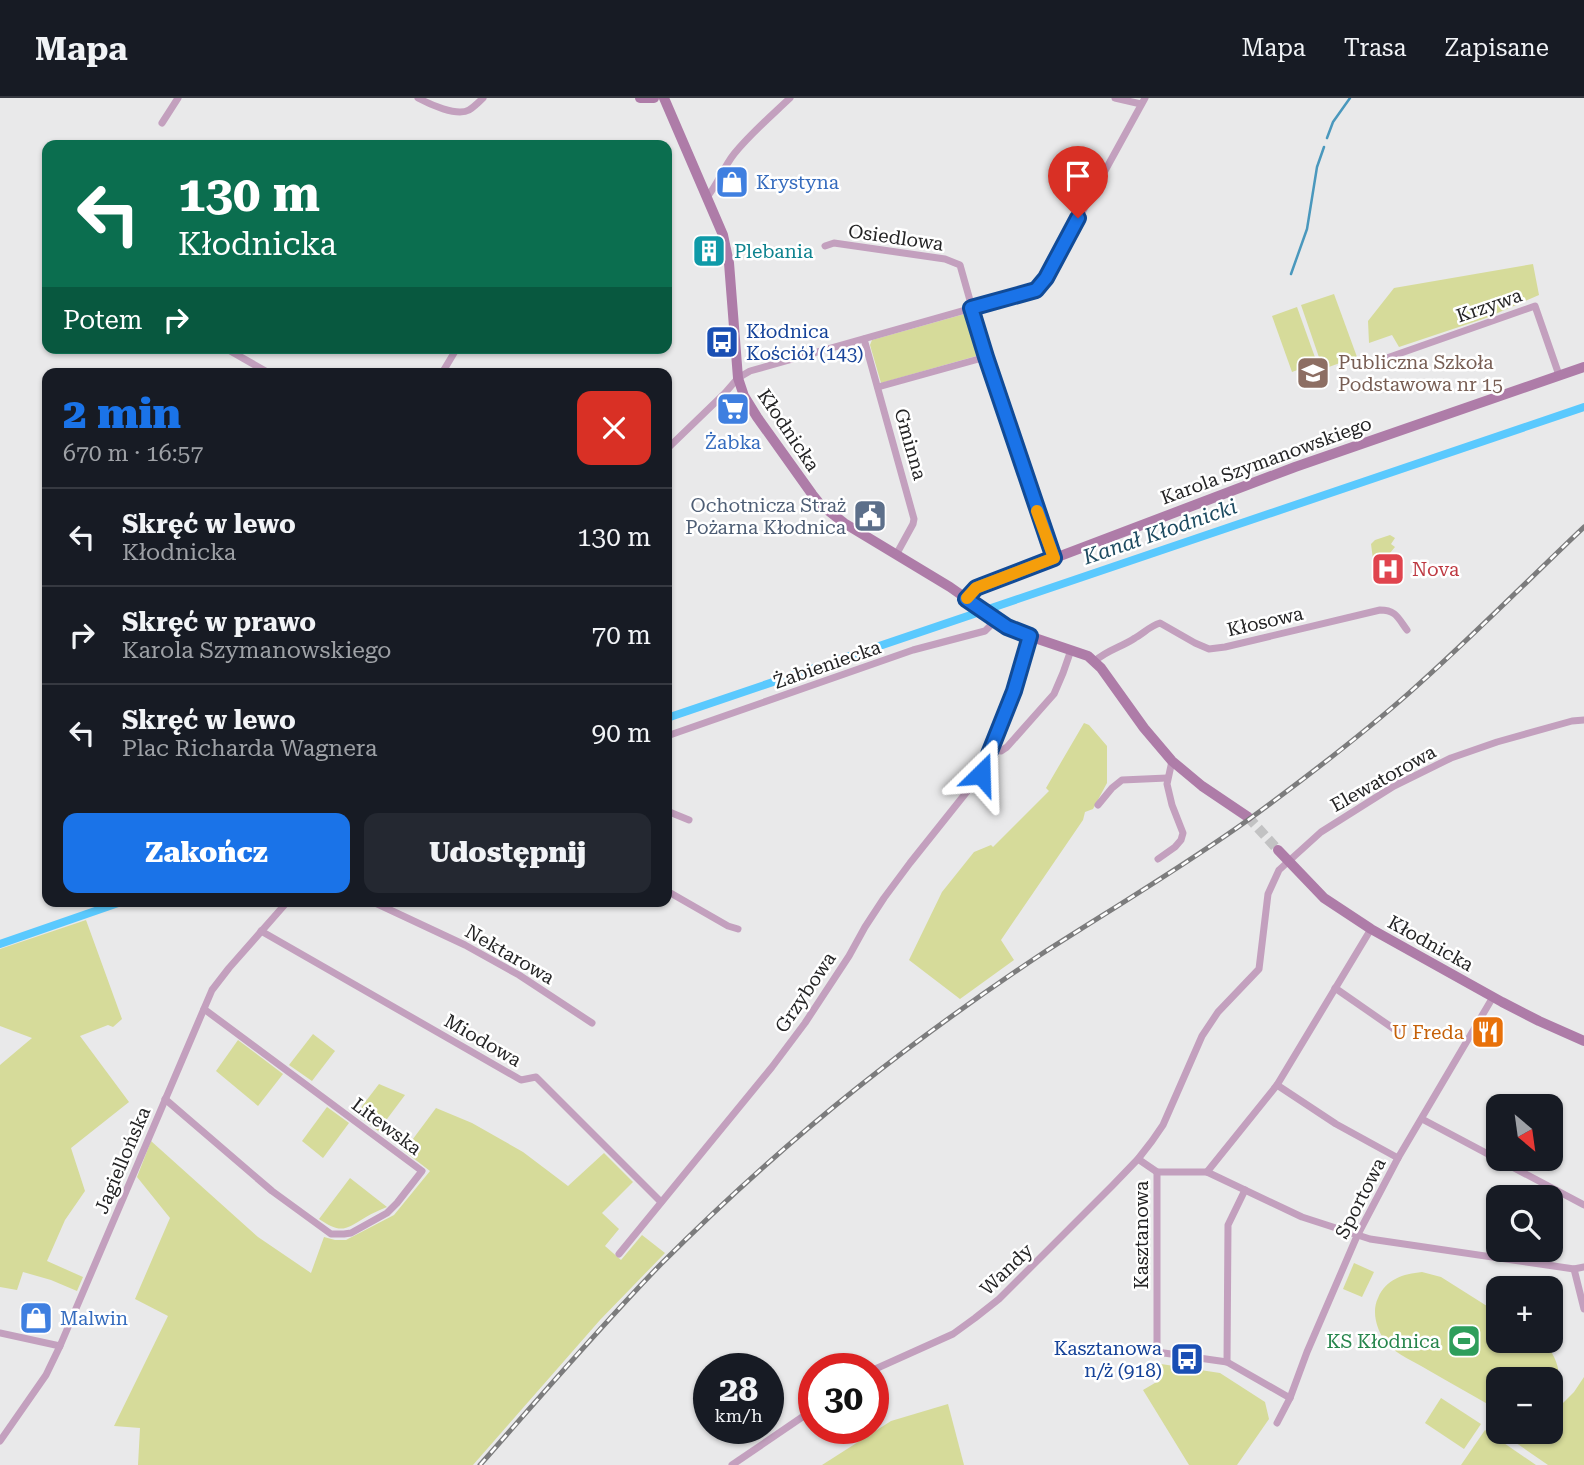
<!DOCTYPE html>
<html lang="pl">
<meta charset="utf-8">
<style>
body{margin:0;font-family:"Roboto Serif",serif;background:#242831;color:#f1f3f6;height:100vh;display:flex;flex-direction:column;font-size:26px;white-space:nowrap}
*{box-sizing:border-box;margin:0}
p{font-size:23px;color:#9ea1a6}
.icon{flex:none;width:38px;height:38px;fill:none;stroke:currentColor;stroke-width:2;stroke-linecap:round;stroke-linejoin:round}
.map{position:relative;flex:1;overflow:hidden}
.side{position:absolute;left:42px;top:270px;width:630px;height:539px;display:flex;flex-direction:column;background:#171b24;border-radius:14px;box-shadow:0 2px 5px #0004}
.side>*{flex:none}
.hud{position:absolute;left:42px;top:42px;width:630px;height:214px;border-radius:14px;box-shadow:0 2px 5px #0004;background:#0b6e4f;color:#fff;overflow:hidden}
.needle{width:46px;rotate:151deg}
.buttons{position:absolute;left:1486px;top:996px;display:grid;gap:14px}
.buttons a{display:grid;place-items:center;width:77px;height:77px;border-radius:14px;background:#171b24;box-shadow:0 2px 5px #0004;font-size:35px}
.speed{position:absolute;left:693px;top:1255px;display:flex;gap:14px;font-size:35px;font-weight:700;text-align:center}
.speed>*{display:grid;place-content:center;width:91px;height:91px;border-radius:50%;background:#171b24;box-shadow:0 2px 5px #0004;line-height:1}
.speed small{font-size:18px;font-weight:400}
.speed .limit{border:10px solid #d22;background:#fff;color:#111}
.pin{position:absolute;display:grid;place-items:center;width:60px;height:60px;color:#fff;margin:-72px -30px;border-radius:50% 50% 50% 0;rotate:-45deg;box-shadow:0 0 7px #0007}
.pin .icon{rotate:45deg}
.me{position:absolute;width:77px;margin:-38px;rotate:22deg;stroke-linejoin:round;filter:drop-shadow(0 0 5px #0008)}
.turn{display:flex;align-items:center;gap:24px;height:147px;padding:0 21px;font-size:32px}
.turn .icon{width:91px;height:91px;stroke-width:2.5}
.turn b{display:block;font-size:49px;line-height:60px}
.then{display:flex;align-items:center;height:66px;padding:0 21px;background:#0003;gap:14px;font-size:26px}
.round{display:grid;place-items:center;flex:none;width:74px;height:74px;border-radius:14px;background:#242831}
.head{display:flex;align-items:center;justify-content:space-between;height:119px;padding:0 21px}
h1{font-size:42px;font-weight:800;line-height:52px;color:#1a73e8}
.primary-button{display:flex;gap:14px;margin-top:auto;padding:14px 21px}
.primary-button a{flex:1;height:80px;border-radius:14px;background:#1a73e8;color:#fff;font-size:28px;font-weight:800;line-height:80px;text-align:center}
.primary-button a+a{background:#242831;color:#f1f3f6}
ul{padding:0;list-style:none}
li{display:flex;align-items:center;gap:21px;height:98px;padding:0 21px;border-top:2px solid #363941}
li div{flex:1}
li b{display:block;font-size:26px}
li em{font-style:normal}
header{display:flex;align-items:center;gap:42px;box-sizing:border-box;height:98px;padding:0 35px;background:#171b24;border-bottom:2px solid #363941}
header strong{font-size:33px}
nav{display:flex;gap:38px;margin-inline-start:auto;font-size:24px}
.map>svg:first-child{display:block}
.green{fill:#d6db9a}
.lines{fill:none;stroke-linecap:round;stroke-linejoin:round}
.stream{stroke:#4a98bd;stroke-width:2.5}
.canal{stroke:#5ac9fe;stroke-width:8}
.secondary-tunnel{stroke:#c2c2c3;stroke-width:10;stroke-dasharray:10 5;stroke-linecap:butt}
.street{stroke:#c3a0be;stroke-width:7}
.secondary{stroke:#ae7ca8;stroke-width:10}
.rail-casing{stroke:#7c7c7d;stroke-width:5}
.rail{stroke:#fff;stroke-width:2.5;stroke-dasharray:8;stroke-linecap:butt}
.route-casing{stroke:#114b97;stroke-width:18}
.route{stroke:#1a73e8;stroke-width:12}
.slow{stroke:#f59e0b;stroke-width:12}
.labels{text-anchor:middle;stroke-width:5;stroke-linejoin:round;paint-order:stroke}
.shop-label{font-size:19px;fill:#366cbe;stroke:#fff;text-anchor:start}
.street-label{font-size:19px;fill:#242425;stroke:#fff}
.culture-label{font-size:19px;fill:#0d838f;stroke:#fff;text-anchor:start}
.transit-label{font-size:19px;fill:#164399;stroke:#fff;text-anchor:start}
.education-label{font-size:19px;fill:#785e54;stroke:#fff;text-anchor:start}
.service-label{font-size:19px;fill:#4e5e75;stroke:#fff;text-anchor:end}
.health-label{font-size:19px;fill:#be3a42;stroke:#fff;text-anchor:start}
.food-label{font-size:19px;fill:#c56008;stroke:#fff;text-anchor:end}
.leisure-label{font-size:19px;fill:#27864d;stroke:#fff;text-anchor:end}
.water-label{font-size:21px;font-style:italic;fill:#1d4b61;stroke:#fff}
</style>
<header>
<strong>Mapa</strong>
<nav><a>Mapa</a><a>Trasa</a><a>Zapisane</a></nav>
</header>
<div class="map">
<svg width="1584" height="1367" viewBox="0 0 1584 1367">
<rect width="100%" height="100%" fill="#e9e9ea"/>
<!-- green -->
<g class="green">
<polygon points="1533,166 1539,197 1486,220 1399,249 1392,237 1369,245 1368,223 1394,190"/>
<polygon points="1334,196 1357,259 1323,271 1301,207"/>
<polygon points="1297,209 1317,265 1292,274 1272,218"/>
<polygon points="968,215 980,257 881,285 870,247 872,242"/>
<polygon points="1390,437 1395,440 1391,446 1395,449 1385,461 1387,467 1374,469 1371,446 1375,442"/>
<polygon points="1084,625 1089,627 1107,648 1107,685 1093,711 1085,714 1083,722 1001,842 1014,862 960,901 909,862 942,794 974,754 991,747 993,749 1049,693 1046,690"/>
<polygon points="86,822 122,921 113,929 108,927 80,938 129,1004 71,1050 85,1093 65,1122 47,1163 83,1179 77,1193 51,1182 23,1174 17,1192 0,1189 0,967 32,940 0,928 0,851"/>
<polygon points="313,936 335,953 312,983 289,967"/>
<polygon points="238,942 283,976 258,1008 216,973"/>
<polygon points="379,986 405,997 378,1033 356,1016"/>
<polygon points="327,1009 349,1025 323,1060 302,1043"/>
<polygon points="436,1010 472,1025 523,1054 568,1088 604,1055 633,1084 602,1115 619,1131 605,1148 621,1162 642,1137 665,1155 600,1222 473,1367 138,1367 140,1330 114,1328 168,1218 135,1201 170,1120 137,1079 151,1043 258,1139 311,1175 324,1139 335,1142 346,1142 394,1117 430,1073 404,1053"/>
<path d="M 350,1080 L 387,1109 C 380,1112 372,1115 366,1119 C 345,1132 341,1136 319,1121 Z"/>
<polygon points="1354,1165 1374,1174 1362,1199 1343,1191"/>
<path d="M 1422,1174 L 1441,1179 L 1498,1215 L 1498,1242 L 1543,1243 C 1557,1258 1566,1281 1551,1298 L 1550,1281 L 1498,1281 L 1498,1312 C 1475,1299 1451,1285 1428,1272 C 1415,1264 1397,1257 1387,1245 C 1377,1234 1371,1214 1378,1200 C 1386,1181 1403,1176 1422,1174 Z"/>
<polygon points="1161,1266 1220,1275 1265,1304 1269,1321 1237,1367 1189,1367 1143,1292 1160,1282"/>
<polygon points="1584,1279 1584,1367 1548,1367 1503,1336 1511,1334 1550,1334 1551,1317 1574,1294"/>
<polygon points="1441,1300 1481,1326 1464,1351 1425,1325"/>
<polygon points="948,1306 964,1367 822,1367 891,1323"/>
<polygon points="1485,1332 1536,1367 1461,1367"/>
</g>
<g class="lines">
<!-- stream -->
<g class="stream">
<polyline points="1327,40 1333,24 1350,0"/>
<polyline points="1291,176 1307,131 1317,69 1324,49"/>
</g>
<!-- canal -->
<g class="canal">
<polyline points="667,620 1584,309"/>
<polyline points="0,846 124,803"/>
</g>
<!-- secondary-tunnel -->
<polyline class="secondary-tunnel" points="1248,719 1278,752"/>
<!-- street -->
<g class="street">
<path d="M 418,0 C 429,6 457,19 469,12 C 474,9 479,4 483,0"/>
<polyline points="1115,0 1141,6"/>
<polyline points="162,25 178,0"/>
<path d="M 707,99 C 718,86 723,70 734,56 C 750,36 771,18 790,0"/>
<polyline points="825,148 834,145 945,161 960,167 986,259 1054,460"/>
<polyline points="864,241 914,421 913,426 896,457"/>
<polyline points="225,250 269,275"/>
<polyline points="1384,261 1535,208 1559,277"/>
<polyline points="442,275 457,250"/>
<polyline points="878,289 986,259"/>
<polyline points="667,351 725,295 738,280 750,273 1036,192 1046,180 1145,0"/>
<path d="M 1095,563 C 1107,552 1122,549 1135,540 C 1144,535 1150,528 1160,525 L 1195,545 L 1209,551 L 1225,549 L 1380,512 C 1396,512 1398,520 1407,532"/>
<polyline points="667,638 913,552 985,533 996,522"/>
<polyline points="991,651 1014,593 1029,538"/>
<polyline points="1098,707 1112,690 1122,682 1167,680"/>
<polyline points="667,713 689,722"/>
<polyline points="1158,761 1175,749 1181,742 1183,735 1172,707 1167,686 1172,663"/>
<polyline points="667,793 728,828 738,831"/>
<polyline points="371,803 465,847 519,877 592,925"/>
<polyline points="261,833 521,982 536,979 661,1104"/>
<polyline points="1335,890 1397,933"/>
<polyline points="1277,987 1336,1026 1398,1060"/>
<polyline points="165,1001 272,1093 331,1136 344,1136 351,1135 387,1115 397,1105 422,1073 204,911"/>
<polyline points="1422,1021 1584,1107"/>
<polyline points="1138,1061 1157,1074 1207,1074 1302,1119 1370,1141 1574,1171 1584,1169"/>
<polyline points="1157,1074 1157,1254 1227,1264 1290,1300"/>
<polyline points="1207,1074 1277,987 1371,831"/>
<polyline points="619,1156 772,969 805,925 849,858 865,829 884,800 910,765 981,676 991,651 1001,653 1007,649 1054,596 1063,575 1071,552"/>
<polyline points="1574,1171 1584,1211"/>
<polyline points="0,1235 60,1248"/>
<polyline points="1227,1264 1228,1127 1245,1092"/>
<polyline points="873,1272 953,1236 975,1220 999,1201 1112,1088 1138,1061 1152,1043 1163,1027 1202,938 1218,914 1259,871 1268,796 1279,772 1321,734 1394,688 1451,660 1497,644 1572,623 1584,622"/>
<polyline points="1277,1325 1290,1300 1307,1254 1357,1138 1398,1060 1493,899"/>
<polyline points="0,1343 46,1277 60,1248 212,892 229,870 288,803"/>
<polyline points="732,1367 814,1311"/>
</g>
<!-- secondary -->
<g class="secondary">
<polyline points="640,0 654,0"/>
<polyline points="664,0 723,137 729,165 738,280 744,298 757,319 812,396 820,406 844,425 950,489 1007,529 1029,538 1088,558 1101,570 1144,630 1172,663 1202,688 1248,719"/>
<polyline points="966,501 976,490 981,488 1295,369 1584,269"/>
<polyline points="1278,752 1324,800 1371,831 1502,904 1539,923 1584,943"/>
</g>
<defs>
<path id="rail" d="M 480,1367 C 540,1299 598,1231 661,1166 C 723,1104 788,1045 857,990 C 916,943 977,899 1040,857 C 1110,812 1181,770 1248,722 C 1304,681 1358,640 1409,595 C 1469,542 1526,484 1584,429"/>
</defs>
<!-- rail casing -->
<use href="#rail" class="rail-casing"/>
<!-- rail -->
<use href="#rail" class="rail"/>
</g>
<g class="lines">
<defs>
<polyline id="route" points="981,676 1014,593 1030,538 1007,529 966,501 976,490 981,488 1054,460 986,259 971,210 1036,192 1046,180 1078,120"/>
</defs>
<!-- route casing -->
<use href="#route" class="route-casing"/>
<!-- route -->
<use href="#route" class="route"/>
<!-- slow -->
<polyline class="slow" points="967,500 976,490 981,488 1054,460 1037,413"/>
</g>
<!-- icons -->
<defs>
<symbol id="shop-square" viewBox="-11 -11 22 22"><rect x="-9" y="-9" width="18" height="18" rx="4" fill="#3f7fe0" stroke="#fff"/><path d="M-5-2.5h2.3a2.7 3.5 0 0 1 5.4 0H5L5.5 6h-11ZM-1.5-2.5h3a1.5 2.3 0 0 0-3 0Z" fill="#fff"/></symbol>
<symbol id="building-square" viewBox="-11 -11 22 22"><rect x="-9" y="-9" width="18" height="18" rx="4" fill="#0f9aa8" stroke="#fff"/><path d="M-4-6H4V6H1V3H-1V6H-4ZM-2.5-4.3h1.7v1.8h-1.7ZM.8-4.3h1.7v1.8H.8ZM-2.5-1h1.7V.8h-1.7ZM.8-1h1.7V.8H.8Z" fill="#fff"/></symbol>
<symbol id="bus-square" viewBox="-11 -11 22 22"><rect x="-9" y="-9" width="18" height="18" rx="4" fill="#1a4fb4" stroke="#fff"/><path d="M-5-6H5V4H4V6H2V4H-2V6H-4V4H-5ZM-3.5-4V0h7V-4ZM-3.5 1.2v1.5H-2V1.2ZM2 1.2v1.5H3.5V1.2Z" fill="#fff"/></symbol>
<symbol id="school-square" viewBox="-11 -11 22 22"><rect x="-9" y="-9" width="18" height="18" rx="4" fill="#8d6e63" stroke="#fff"/><path d="M0-5L7-2L0 1L-7-2ZM-4 1L0 2.5L4 1V4Q0 6-4 4Z" fill="#fff"/></symbol>
<symbol id="supermarket-square" viewBox="-11 -11 22 22"><rect x="-9" y="-9" width="18" height="18" rx="4" fill="#3f7fe0" stroke="#fff"/><path d="M-6-5.5h2.5l.6 2H6L4.5 2H-2.5L-4.4-4H-6ZM-1.5 3.2a1.3 1.3 0 1 0 .1 0ZM3 3.2a1.3 1.3 0 1 0 .1 0Z" fill="#fff"/></symbol>
<symbol id="civic-square" viewBox="-11 -11 22 22"><rect x="-9" y="-9" width="18" height="18" rx="4" fill="#5c6f8a" stroke="#fff"/><path d="M-.6-6.5H3V-4.5H.6V-3L4-1V1h2V6H-6V1h2V-1L-.6-3ZM-1.2 2.5V6h2.4V2.5Z" fill="#fff"/></symbol>
<symbol id="hospital-square" viewBox="-11 -11 22 22"><rect x="-9" y="-9" width="18" height="18" rx="4" fill="#e0444e" stroke="#fff"/><path d="M-5-5h3v3.5h4V-5h3V5h-3V1.5h-4V5h-3Z" fill="#fff"/></symbol>
<symbol id="restaurant-square" viewBox="-11 -11 22 22"><rect x="-9" y="-9" width="18" height="18" rx="4" fill="#e8710a" stroke="#fff"/><path d="M-5-6h1v4h1v-4h1v4h1v-4h1v5L-1.5 .5V6h-2V.5L-5-1ZM5-6V6H3V1.5H1.5Q1.5-4 5-6Z" fill="#fff"/></symbol>
<symbol id="stadium-square" viewBox="-11 -11 22 22"><rect x="-9" y="-9" width="18" height="18" rx="4" fill="#2e9e5b" stroke="#fff"/><path d="M0-5a6.5 5 0 1 0 0 10a6.5 5 0 1 0 0-10ZM-3.5-1.8h7v3.6h-7Z" fill="#fff"/></symbol>
</defs>
<g fill-rule="evenodd">
<use href="#shop-square" x="713" y="65" width="38" height="38"/>
<use href="#building-square" x="690" y="134" width="38" height="38"/>
<use href="#bus-square" x="703" y="225" width="38" height="38"/>
<use href="#school-square" x="1294" y="256" width="38" height="38"/>
<use href="#supermarket-square" x="714" y="292" width="38" height="38"/>
<use href="#civic-square" x="851" y="399" width="38" height="38"/>
<use href="#hospital-square" x="1369" y="452" width="38" height="38"/>
<use href="#restaurant-square" x="1469" y="915" width="38" height="38"/>
<use href="#shop-square" x="17" y="1201" width="38" height="38"/>
<use href="#stadium-square" x="1445" y="1224" width="38" height="38"/>
<use href="#bus-square" x="1168" y="1242" width="38" height="38"/>
</g>
<g class="labels">
<!-- shop labels -->
<g class="shop-label">
<text x="756" y="91">Krystyna</text>
<text x="733" y="351" text-anchor="middle">Żabka</text>
<text x="60" y="1227">Malwin</text>
</g>
<!-- street labels -->
<g class="street-label">
<text transform="translate(896 139) rotate(8)" y="7">Osiedlowa</text>
<text transform="translate(1489 207) rotate(-19)" y="7">Krzywa</text>
<text transform="translate(789 332) rotate(56)" y="7">Kłodnicka</text>
<text transform="translate(911 346) rotate(74)" y="7">Gminna</text>
<text transform="translate(1266 362) rotate(-20)" y="7">Karola Szymanowskiego</text>
<text transform="translate(1265 523) rotate(-13)" y="7">Kłosowa</text>
<text transform="translate(827 566) rotate(-19)" y="7">Żabieniecka</text>
<text transform="translate(1383 680) rotate(-29)" y="7">Elewatorowa</text>
<text transform="translate(1431 845) rotate(29)" y="7">Kłodnicka</text>
<text transform="translate(510 856) rotate(30)" y="7">Nektarowa</text>
<text transform="translate(805 894) rotate(-56)" y="7">Grzybowa</text>
<text transform="translate(483 942) rotate(30)" y="7">Miodowa</text>
<text transform="translate(387 1028) rotate(37)" y="7">Litewska</text>
<text transform="translate(122 1062) rotate(-67)" y="7">Jagiellońska</text>
<text transform="translate(1360 1100) rotate(-63)" y="7">Sportowa</text>
<text transform="translate(1141 1137) rotate(-90)" y="7">Kasztanowa</text>
<text transform="translate(1006 1171) rotate(-44)" y="7">Wandy</text>
</g>
<!-- culture labels -->
<g class="culture-label">
<text x="734" y="160">Plebania</text>
</g>
<!-- transit labels -->
<g class="transit-label">
<text x="746" y="240">Kłodnica<tspan x="746" dy="22">Kościół (143)</tspan></text>
<text x="1162" y="1257" text-anchor="end">Kasztanowa<tspan x="1162" dy="22">n/ż (918)</tspan></text>
</g>
<!-- education labels -->
<g class="education-label">
<text x="1338" y="271">Publiczna Szkoła<tspan x="1338" dy="22">Podstawowa nr 15</tspan></text>
</g>
<!-- service labels -->
<g class="service-label">
<text x="846" y="414">Ochotnicza Straż<tspan x="846" dy="22">Pożarna Kłodnica</tspan></text>
</g>
<!-- health labels -->
<g class="health-label">
<text x="1412" y="478">Nova</text>
</g>
<!-- food labels -->
<g class="food-label">
<text x="1464" y="941">U Freda</text>
</g>
<!-- leisure labels -->
<g class="leisure-label">
<text x="1440" y="1250">KS Kłodnica</text>
</g>
<!-- water labels -->
<g class="water-label">
<text transform="translate(1160 434) rotate(-19)" y="7">Kanał Kłodnicki</text>
</g>
</g>
</svg>
<div class="buttons">
<a><svg class="needle" viewBox="-14 -14 28 28"><path d="M0-13l5 13h-10z" fill="#e53935"/><path d="M0 13l5-13h-10z" fill="#9ea1a6"/></svg></a>
<a><svg class="icon" aria-label="search" viewBox="0 0 24 24"><circle cx="10" cy="10" r="6"/><path d="M15 15l6 6"/></svg></a>
<a>+</a>
<a>−</a>
</div>
<div class="speed"><div>28<small>km/h</small></div><div class="limit">30</div></div>
<div class="pin" style="left:1078px;top:120px;background:#d93025"><svg class="icon" aria-label="arrive" viewBox="0 0 24 24"><path d="M6 21V4h12l-3 4 3 4H6"/></svg></div>
<svg class="me" style="left:981px;top:676px" viewBox="-20 -20 40 40"><path d="M0-17L14 15 0 8-14 15z" fill="#1a73e8" stroke="#fff" stroke-width="4"/></svg>
<div class="hud">
<div class="turn"><svg class="icon" aria-label="left" viewBox="0 0 24 24"><path d="M17 20v-9H6M10 6l-5 5 5 5"/></svg><div><b>130 m</b>Kłodnicka</div></div>
<div class="then">Potem<svg class="icon" aria-label="right" viewBox="0 0 24 24"><path d="M7 20v-9h11M14 6l5 5-5 5"/></svg></div>
</div>
<section class="side">
<div class="head"><div><h1>2 min</h1><p>670 m · 16:57</p></div><a class="round" style="background:#d93025;color:#fff"><svg class="icon" aria-label="close" viewBox="0 0 24 24"><path d="M6 6l12 12M18 6L6 18"/></svg></a></div>
<ul>
<li><svg class="icon" aria-label="left" viewBox="0 0 24 24"><path d="M17 20v-9H6M10 6l-5 5 5 5"/></svg><div><b>Skręć w lewo</b><p>Kłodnicka</p></div><em>130 m</em></li>
<li><svg class="icon" aria-label="right" viewBox="0 0 24 24"><path d="M7 20v-9h11M14 6l5 5-5 5"/></svg><div><b>Skręć w prawo</b><p>Karola Szymanowskiego</p></div><em>70 m</em></li>
<li><svg class="icon" aria-label="left" viewBox="0 0 24 24"><path d="M17 20v-9H6M10 6l-5 5 5 5"/></svg><div><b>Skręć w lewo</b><p>Plac Richarda Wagnera</p></div><em>90 m</em></li>
</ul>
<div class="primary-button"><a>Zakończ</a><a>Udostępnij</a></div>
</section>
</div>
